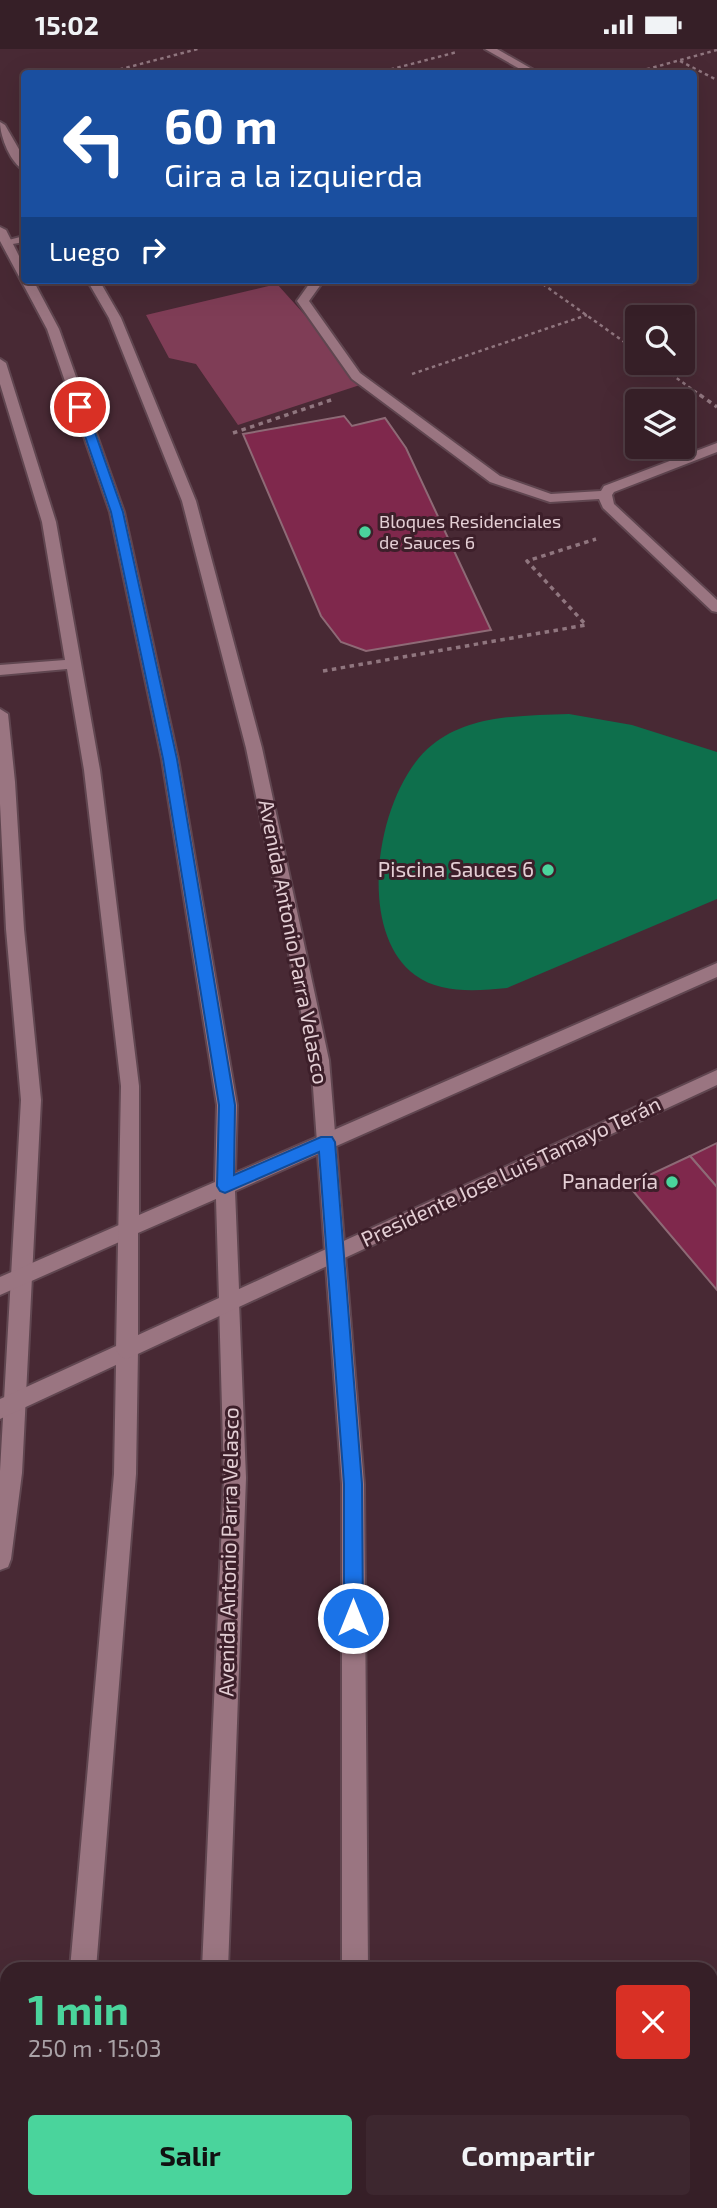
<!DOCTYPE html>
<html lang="es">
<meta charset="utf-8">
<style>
body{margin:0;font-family:"Exo 2",sans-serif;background:#3d272f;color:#f1f3f6;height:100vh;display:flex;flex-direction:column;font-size:26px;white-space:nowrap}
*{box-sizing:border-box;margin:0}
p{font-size:23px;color:#aaa2a7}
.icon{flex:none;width:38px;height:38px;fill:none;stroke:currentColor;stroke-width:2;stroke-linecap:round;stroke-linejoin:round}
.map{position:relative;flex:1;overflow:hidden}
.drawer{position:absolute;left:0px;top:1913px;width:718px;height:247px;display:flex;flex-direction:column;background:#361f27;border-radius:21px 21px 0 0;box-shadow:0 7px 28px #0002,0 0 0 2px #503d44}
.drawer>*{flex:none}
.top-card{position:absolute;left:21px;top:21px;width:676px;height:214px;border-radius:7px;box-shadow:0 7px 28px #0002,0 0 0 2px #503d44;background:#1a4fa0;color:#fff;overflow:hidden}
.fabs{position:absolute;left:625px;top:256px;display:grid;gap:14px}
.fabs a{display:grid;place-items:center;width:70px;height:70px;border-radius:7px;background:#361f27;box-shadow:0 7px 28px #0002,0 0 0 2px #503d44;font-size:35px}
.pin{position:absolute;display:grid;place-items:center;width:60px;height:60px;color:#fff;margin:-30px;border:4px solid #fff;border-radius:50%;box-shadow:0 2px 7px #0007}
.me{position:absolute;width:77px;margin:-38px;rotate:0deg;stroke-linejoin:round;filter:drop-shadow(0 0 5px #0008)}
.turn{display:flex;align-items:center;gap:24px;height:147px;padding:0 28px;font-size:32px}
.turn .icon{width:91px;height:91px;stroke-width:2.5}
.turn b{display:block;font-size:49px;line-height:60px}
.then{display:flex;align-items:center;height:66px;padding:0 28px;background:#0003;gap:14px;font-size:26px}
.round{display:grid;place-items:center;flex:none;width:74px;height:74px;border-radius:7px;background:#3d272f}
.overview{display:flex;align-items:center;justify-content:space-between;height:119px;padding:0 28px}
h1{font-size:42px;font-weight:700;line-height:52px;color:#4ad49c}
.button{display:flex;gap:14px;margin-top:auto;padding:14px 28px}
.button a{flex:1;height:80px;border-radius:7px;background:#4ad49c;color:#111;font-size:28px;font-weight:700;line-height:80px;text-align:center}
.button a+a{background:#3d272f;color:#f1f3f6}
.status{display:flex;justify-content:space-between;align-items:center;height:49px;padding:0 35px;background:#361f27;direction:ltr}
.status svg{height:19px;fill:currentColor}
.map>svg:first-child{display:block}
.green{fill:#7f3d56}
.water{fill:#0e6f4c}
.building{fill:#7f284c;stroke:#8e6a76;stroke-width:2}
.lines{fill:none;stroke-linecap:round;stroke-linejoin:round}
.service-casing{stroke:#604650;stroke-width:4}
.minor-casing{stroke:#604650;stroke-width:4}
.tertiary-casing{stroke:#604650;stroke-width:4}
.secondary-casing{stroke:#604650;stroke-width:4}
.path-far1{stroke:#90767f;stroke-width:2.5;stroke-dasharray:3.5 3.5;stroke-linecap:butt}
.path{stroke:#90767f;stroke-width:3.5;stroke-dasharray:4.5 4.5;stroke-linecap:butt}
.service{fill:#9a7581;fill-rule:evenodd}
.minor{fill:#9a7581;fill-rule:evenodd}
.tertiary{fill:#9a7581;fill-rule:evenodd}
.secondary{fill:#9a7581;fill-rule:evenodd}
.route{fill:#1a73e8;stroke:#114b97;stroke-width:2}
.poi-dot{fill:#4ad49c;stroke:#3d1f2a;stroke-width:2.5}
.labels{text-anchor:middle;stroke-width:6;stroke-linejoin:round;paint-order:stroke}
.far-poi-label{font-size:18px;fill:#e4cfd5;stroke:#3d1f2a;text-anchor:start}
.poi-label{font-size:21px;fill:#e4cfd5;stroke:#3d1f2a;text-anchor:end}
.street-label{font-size:21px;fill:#e4cfd5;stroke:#3d1f2a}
</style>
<div class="status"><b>15:02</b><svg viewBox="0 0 49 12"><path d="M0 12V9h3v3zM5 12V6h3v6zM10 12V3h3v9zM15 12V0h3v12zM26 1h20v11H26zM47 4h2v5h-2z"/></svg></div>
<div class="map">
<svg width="717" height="2159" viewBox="0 0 717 2159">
<rect width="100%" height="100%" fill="#482934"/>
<!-- green -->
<polygon class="green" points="277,235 366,334 238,376 196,315 169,309 146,266"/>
<!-- water -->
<path class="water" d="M 569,665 L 632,676 L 717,703 L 717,850 L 507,939 C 477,942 440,945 415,926 C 353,880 378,739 432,696 C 470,665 523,667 569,665 Z"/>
<!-- building -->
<g class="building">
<polygon points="344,367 352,377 385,369 406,399 491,581 366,602 341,593 321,567 243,385"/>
<polygon points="717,1094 717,1138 690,1107"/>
<polygon points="690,1107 717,1138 717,1241 628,1136"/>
</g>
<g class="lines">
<defs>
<polygon id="service" points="24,187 24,193 7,196 1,193"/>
<g id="minor">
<polygon points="485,0 497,0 539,24 527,24"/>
<path d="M 0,73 L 5,76 L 24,109 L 24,121 C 11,115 0,88 0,73 Z"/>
<polygon points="87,231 99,231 121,269 196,452 262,699 329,1011 364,1435 368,1920 342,1920 342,1435 311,1011 246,699 182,452 109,269"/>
<polygon points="312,231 324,231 309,252 360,324 500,427 551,445 601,442 604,437 717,394 717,403 614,443 612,446 614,455 717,551 717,563 712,562 603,459 599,450 550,453 490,433 352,330 297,252"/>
<polygon points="0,660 8,665 15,733 24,880 41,1051 22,1424 11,1510 8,1518 0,1521 0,1422 21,1051 6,880 0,755"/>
<polygon points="341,2152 369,2152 370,2159 342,2159"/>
</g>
<g id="tertiary">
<polygon points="128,1172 135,1174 138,1180 135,1186 0,1246 0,1228"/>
<polygon points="229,1244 236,1247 239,1253 246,1429 228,1920 202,1920 224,1429 219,1253 222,1247"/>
<polygon points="127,1292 134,1295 138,1301 136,1425 96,1920 70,1920 114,1425 116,1316 0,1370 0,1350"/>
<polygon points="49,2152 77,2152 76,2159 48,2159"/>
<polygon points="192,2152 220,2152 219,2159 191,2159"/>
</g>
<path id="secondary" d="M 0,178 L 6,181 L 24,217 L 24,231 L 33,231 L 59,280 L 124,463 L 178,710 L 237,1056 L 235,1124 L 717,914 L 717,928 L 235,1142 L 239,1240 L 717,1021 L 717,1036 L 127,1310 L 120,1307 L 116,1301 L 121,1037 L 84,721 L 67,620 L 0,626 L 0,616 L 65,611 L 42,473 L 0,335 L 0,310 L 6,314 L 56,473 L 100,721 L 139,1037 L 139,1166 L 215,1133 L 217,1056 L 162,710 L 110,463 L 47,280 L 0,192 ZM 216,1150 L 219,1249 L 138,1286 L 138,1184 Z"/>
</defs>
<!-- service casing -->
<use href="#service" class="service-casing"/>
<!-- minor casing -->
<use href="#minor" class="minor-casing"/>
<!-- tertiary casing -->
<use href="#tertiary" class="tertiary-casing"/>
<!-- secondary casing -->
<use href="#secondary" class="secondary-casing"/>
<!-- path-far1 -->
<g class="path-far1">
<polyline points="680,12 717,31"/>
<polyline points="106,24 198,0"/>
<polyline points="377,24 457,3"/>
<polyline points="633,24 717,1"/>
<polyline points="537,231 637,302"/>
<polyline points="654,313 703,348"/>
<polyline points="412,325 587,266"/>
</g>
<!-- path -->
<g class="path">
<polyline points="700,346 717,358"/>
<polyline points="233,384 334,350"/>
<polyline points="323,622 586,576 527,512 596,490"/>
</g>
<!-- service -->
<use href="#service" class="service"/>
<!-- minor -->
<use href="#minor" class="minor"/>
<!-- tertiary -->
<use href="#tertiary" class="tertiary"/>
<!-- secondary -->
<use href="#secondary" class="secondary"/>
</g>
<!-- route -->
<polygon class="route" points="80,355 86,358 123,463 177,710 235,1056 234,1126 321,1088 332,1088 335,1093 362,1435 363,1569 360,1576 353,1579 346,1576 344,1569 344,1435 319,1103 225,1144 220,1142 217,1137 219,1056 163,710 111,463 75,358"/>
<!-- markers -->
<g class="poi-dot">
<circle cx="365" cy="483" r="7"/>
<circle cx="548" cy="821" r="7"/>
<circle cx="672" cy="1133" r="7"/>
</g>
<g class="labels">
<!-- far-poi labels -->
<g class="far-poi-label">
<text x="379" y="479">Bloques Residenciales<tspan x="379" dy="21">de Sauces 6</tspan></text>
</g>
<!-- poi labels -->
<g class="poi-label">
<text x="534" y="828">Piscina Sauces 6</text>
<text x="658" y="1140">Panadería</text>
</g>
<!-- street labels -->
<g class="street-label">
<text transform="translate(293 893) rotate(79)" y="7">Avenida Antonio Parra Velasco</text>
<text transform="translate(511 1123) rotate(-25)" y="7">Presidente Jose Luis Tamayo Terán</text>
<text transform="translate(229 1503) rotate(-89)" y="7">Avenida Antonio Parra Velasco</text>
</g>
</g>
</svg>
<div class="fabs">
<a><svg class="icon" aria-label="search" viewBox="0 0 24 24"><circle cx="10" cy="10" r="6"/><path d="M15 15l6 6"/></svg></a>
<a><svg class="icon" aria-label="layers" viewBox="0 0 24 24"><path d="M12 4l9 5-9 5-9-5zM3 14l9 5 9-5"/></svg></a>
</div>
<div class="pin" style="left:80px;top:358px;background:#d93025"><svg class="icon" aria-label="arrive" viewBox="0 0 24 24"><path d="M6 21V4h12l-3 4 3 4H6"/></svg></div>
<svg class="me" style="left:353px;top:1569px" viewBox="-20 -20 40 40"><circle r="17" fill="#1a73e8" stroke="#fff" stroke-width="3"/><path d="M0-11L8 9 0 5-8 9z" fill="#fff"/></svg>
<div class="top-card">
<div class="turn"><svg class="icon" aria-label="left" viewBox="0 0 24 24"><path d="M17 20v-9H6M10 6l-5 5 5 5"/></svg><div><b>60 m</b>Gira a la izquierda</div></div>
<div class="then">Luego<svg class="icon" aria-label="right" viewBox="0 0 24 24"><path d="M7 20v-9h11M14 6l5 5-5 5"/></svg></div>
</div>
<section class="drawer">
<div class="overview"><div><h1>1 min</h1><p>250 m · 15:03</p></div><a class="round" style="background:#d93025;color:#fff"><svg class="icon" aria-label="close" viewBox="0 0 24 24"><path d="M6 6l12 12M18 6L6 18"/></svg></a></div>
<div class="button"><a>Salir</a><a>Compartir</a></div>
</section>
</div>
